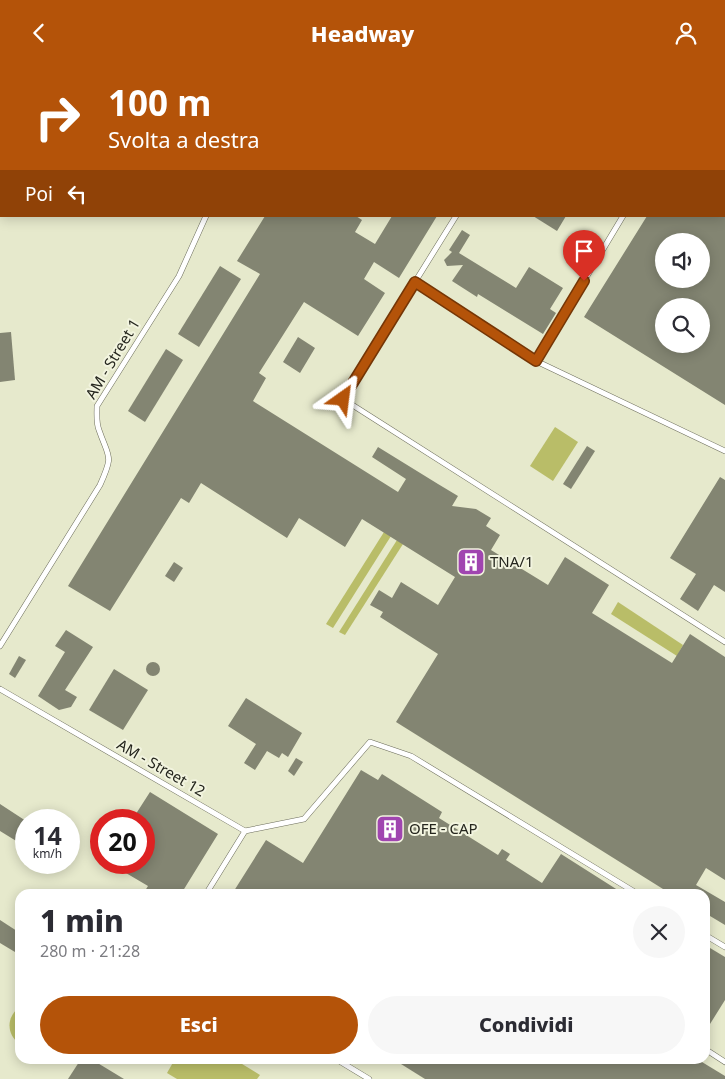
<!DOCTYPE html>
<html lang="it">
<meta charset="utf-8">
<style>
body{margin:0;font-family:"Noto Sans",sans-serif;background:#f7f7f7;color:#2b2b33;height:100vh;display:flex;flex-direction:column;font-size:19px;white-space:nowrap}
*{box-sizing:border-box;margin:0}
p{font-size:16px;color:#7c7c81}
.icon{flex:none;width:28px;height:28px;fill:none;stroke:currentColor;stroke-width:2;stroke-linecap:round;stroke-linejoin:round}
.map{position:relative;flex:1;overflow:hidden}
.sheet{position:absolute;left:15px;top:824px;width:695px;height:175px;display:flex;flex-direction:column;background:#fff;border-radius:15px;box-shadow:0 2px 12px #0003}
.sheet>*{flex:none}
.top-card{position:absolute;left:0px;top:0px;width:725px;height:152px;box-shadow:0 2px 12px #0003;background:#b45309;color:#fff;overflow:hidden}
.fabs{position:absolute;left:655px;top:168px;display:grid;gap:10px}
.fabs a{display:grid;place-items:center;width:55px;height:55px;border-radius:50%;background:#fff;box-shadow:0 2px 12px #0003;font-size:25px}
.speed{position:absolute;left:15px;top:744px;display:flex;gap:10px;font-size:25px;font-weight:700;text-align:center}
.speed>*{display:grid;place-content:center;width:65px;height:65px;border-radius:50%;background:#fff;box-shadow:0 2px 12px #0003;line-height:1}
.speed small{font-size:12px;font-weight:400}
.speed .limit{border:8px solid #d22;background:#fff;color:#111}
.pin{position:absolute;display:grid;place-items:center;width:42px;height:42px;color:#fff;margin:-51px -21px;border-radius:50% 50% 50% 0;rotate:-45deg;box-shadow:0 0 5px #0007}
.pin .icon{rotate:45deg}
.me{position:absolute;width:55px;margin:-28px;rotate:31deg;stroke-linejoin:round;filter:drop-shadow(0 0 4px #0008)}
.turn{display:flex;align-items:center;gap:18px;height:105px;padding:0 25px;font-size:22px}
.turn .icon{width:65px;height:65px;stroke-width:2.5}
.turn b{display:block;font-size:35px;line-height:42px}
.then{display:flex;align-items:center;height:48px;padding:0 25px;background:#0003;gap:10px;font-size:19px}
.round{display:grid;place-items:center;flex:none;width:52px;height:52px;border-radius:26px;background:#f7f7f7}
.headline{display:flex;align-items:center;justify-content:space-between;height:85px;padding:0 25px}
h1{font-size:30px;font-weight:800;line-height:38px}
.button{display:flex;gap:10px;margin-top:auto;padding:10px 25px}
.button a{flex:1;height:58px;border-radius:30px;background:#b45309;color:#fff;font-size:20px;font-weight:800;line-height:58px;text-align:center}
.button a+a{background:#f7f7f7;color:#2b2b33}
header{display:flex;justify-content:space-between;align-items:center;height:65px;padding:0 25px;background:#b45309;color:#fff;font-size:22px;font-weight:800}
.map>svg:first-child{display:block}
.built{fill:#e6e9cc;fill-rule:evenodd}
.water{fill:#b9bd68}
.building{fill:#838572;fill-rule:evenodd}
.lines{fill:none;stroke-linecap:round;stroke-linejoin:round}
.lane-casing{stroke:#6c6d5b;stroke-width:6}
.lane{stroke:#fff;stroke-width:5}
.route-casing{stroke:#753606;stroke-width:12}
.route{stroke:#b45309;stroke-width:9}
.labels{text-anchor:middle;stroke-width:4;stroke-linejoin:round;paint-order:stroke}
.street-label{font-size:15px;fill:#25261e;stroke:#f2f4df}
.poi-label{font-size:15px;fill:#25261e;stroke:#f2f4df;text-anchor:start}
</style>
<header><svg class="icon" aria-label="back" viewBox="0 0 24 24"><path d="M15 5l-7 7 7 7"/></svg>Headway<svg class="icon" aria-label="person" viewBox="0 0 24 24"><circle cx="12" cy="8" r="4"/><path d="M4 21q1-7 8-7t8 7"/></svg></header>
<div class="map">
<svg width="725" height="1014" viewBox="0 0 725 1014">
<rect width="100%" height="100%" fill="#f2f4df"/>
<!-- built -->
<path class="built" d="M 0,0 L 725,0 L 725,1014 L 0,1014 ZM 1,1 L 724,1 L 724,151 L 1,151 ZM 664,176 L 701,176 L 701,214 L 664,214 ZM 664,241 L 701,241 L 701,279 L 664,279 ZM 26,755 L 69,755 L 69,798 L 26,798 ZM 101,755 L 144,755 L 144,798 L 101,798 ZM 20,829 L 705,829 L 705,994 L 20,994 Z"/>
<!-- water -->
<g class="water">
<polygon points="555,362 578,377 553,416 530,401"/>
<polygon points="384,467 391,471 333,563 326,559"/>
<polygon points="397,475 403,479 345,570 339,567"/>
<polygon points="618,537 683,580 677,591 611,549"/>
<path d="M 20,942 L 20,979 C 6,970 6,951 20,942 Z"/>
<polygon points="175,994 234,994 260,1010 257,1014 177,1014 167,1008"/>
</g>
<!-- building -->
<g class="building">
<polygon points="265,151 356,151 362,155 355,167 375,179 392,151 437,151 399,213 374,197 364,214 385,228 358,271 304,237 259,308 266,313 253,336 398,427 406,414 372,392 378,382 438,419 458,431 452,441 476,444 491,453 486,461 500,470 491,485 548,520 565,492 609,520 592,548 672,598 690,569 725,592 725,815 706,803 696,820 725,837 725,860 705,848 705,829 671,829 396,657 438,589 380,552 383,547 370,540 379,525 392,533 401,517 438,540 455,512 362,454 345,482 299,453 287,473 201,418 189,438 181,433 110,546 68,521 260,209 237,196"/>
<polygon points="533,151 566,151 557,166"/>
<path d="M 647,151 L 725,151 L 725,340 L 584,252 ZM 664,176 L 701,176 L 701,214 L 664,214 ZM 664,241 L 701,241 L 701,279 L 664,279 Z"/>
<polygon points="462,165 470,170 459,188 516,223 529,202 563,223 550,244 556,248 543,269 478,229 477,232 452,216 463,200 447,201 444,195 452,187 449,185"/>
<polygon points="572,172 579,176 571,189 564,185"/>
<polygon points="220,201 241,214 199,282 178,269"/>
<polygon points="11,267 15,315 0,317 0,268"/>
<polygon points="298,272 315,283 300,308 283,297"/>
<polygon points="166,284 183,295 145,357 128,346"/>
<polygon points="587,381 595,386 571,424 563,419"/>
<polygon points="720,412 725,415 725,527 714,520 698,546 680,534 696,509 670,493"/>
<polygon points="174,497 183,503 174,517 165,511"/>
<polygon points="66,565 93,582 65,625 77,632 71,642 59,645 38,631 65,587 55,581"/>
<polygon points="19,591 26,595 15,613 9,609"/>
<circle cx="153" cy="604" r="7"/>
<polygon points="114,604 148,625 123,665 89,645"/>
<polygon points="246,633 302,668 288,692 282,688 279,693 267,686 255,705 244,698 256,679 228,661"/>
<polygon points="296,693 303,697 294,711 288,706"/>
<polygon points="361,705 378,715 382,709 442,747 439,753 498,790 502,784 510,789 506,795 542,818 561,789 624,829 232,829 266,775 303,798"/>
<polygon points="150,727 218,769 181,829 167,829 160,824 157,829 143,829 148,821 109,798 144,798 144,755 132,755"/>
<polygon points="0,739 26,756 26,782 0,766"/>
<polygon points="0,855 20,868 20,890 0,878"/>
<polygon points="705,880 725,892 725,935 705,967"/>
<polygon points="81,994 91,994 124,1014 68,1014"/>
<polygon points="393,994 697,994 725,1011 725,1014 425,1014"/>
</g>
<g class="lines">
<defs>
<g id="lane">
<polyline points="317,0 317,1"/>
<polyline points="37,1 37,0"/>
<polyline points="360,1 360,0"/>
<polyline points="552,1 553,0"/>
<polyline points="685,1 686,0"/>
<polyline points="456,151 415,217 536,296 623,151"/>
<polyline points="415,217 343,334 725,577"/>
<polyline points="536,296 725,386"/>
<path d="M 0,581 L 100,420 C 114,389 109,394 99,365 C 96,358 97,348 97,341 L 179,211 L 206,151"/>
<polyline points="0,624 245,766 206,829"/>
<polyline points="245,766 304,754 370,677 411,691 638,829"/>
<polyline points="705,870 725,882"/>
<polyline points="705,984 725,997"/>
<polyline points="336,994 369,1014"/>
</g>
</defs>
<!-- lane casing -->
<use href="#lane" class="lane-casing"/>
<!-- lane -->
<use href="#lane" class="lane"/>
</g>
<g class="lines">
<defs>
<polyline id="route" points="343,334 415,217 536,296 584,216"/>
</defs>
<!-- route casing -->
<use href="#route" class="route-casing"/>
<!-- route -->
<use href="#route" class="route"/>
</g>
<!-- icons -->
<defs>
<symbol id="building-square" viewBox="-11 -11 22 22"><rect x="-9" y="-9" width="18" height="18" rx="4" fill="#a045b0" stroke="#f2f4df"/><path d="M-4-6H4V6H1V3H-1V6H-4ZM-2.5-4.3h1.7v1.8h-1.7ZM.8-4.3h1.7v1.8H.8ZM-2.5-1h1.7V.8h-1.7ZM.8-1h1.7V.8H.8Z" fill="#fff"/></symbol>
</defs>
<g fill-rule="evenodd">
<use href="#building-square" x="455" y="481" width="32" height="32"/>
<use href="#building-square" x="374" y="748" width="32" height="32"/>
</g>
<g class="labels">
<!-- street labels -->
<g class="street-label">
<text transform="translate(113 294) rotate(-59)" y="5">AM - Street 1</text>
<text transform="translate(161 703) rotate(30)" y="5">AM - Street 12</text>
</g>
<!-- poi labels -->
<g class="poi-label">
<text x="490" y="502">TNA/1</text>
<text x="409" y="769">OFE - CAP</text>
</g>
</g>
</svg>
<div class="fabs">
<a><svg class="icon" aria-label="sound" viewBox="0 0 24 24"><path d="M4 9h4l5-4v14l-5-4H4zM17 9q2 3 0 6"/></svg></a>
<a><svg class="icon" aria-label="search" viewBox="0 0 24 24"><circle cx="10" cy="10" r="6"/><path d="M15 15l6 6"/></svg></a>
</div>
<div class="speed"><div>14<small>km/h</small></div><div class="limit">20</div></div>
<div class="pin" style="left:584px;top:216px;background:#d93025"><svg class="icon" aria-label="arrive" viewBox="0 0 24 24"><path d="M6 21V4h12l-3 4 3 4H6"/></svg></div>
<svg class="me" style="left:343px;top:334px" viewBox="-20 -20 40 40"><path d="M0-17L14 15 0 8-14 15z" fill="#b45309" stroke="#fff" stroke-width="4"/></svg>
<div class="top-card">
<div class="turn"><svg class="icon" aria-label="right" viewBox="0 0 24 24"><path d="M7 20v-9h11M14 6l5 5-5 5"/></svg><div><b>100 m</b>Svolta a destra</div></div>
<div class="then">Poi<svg class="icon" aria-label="left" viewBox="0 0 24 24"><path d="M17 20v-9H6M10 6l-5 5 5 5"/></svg></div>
</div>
<section class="sheet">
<div class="headline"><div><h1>1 min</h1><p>280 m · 21:28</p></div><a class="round"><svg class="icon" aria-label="close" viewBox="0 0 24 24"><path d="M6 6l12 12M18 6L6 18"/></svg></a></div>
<div class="button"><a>Esci</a><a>Condividi</a></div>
</section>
</div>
